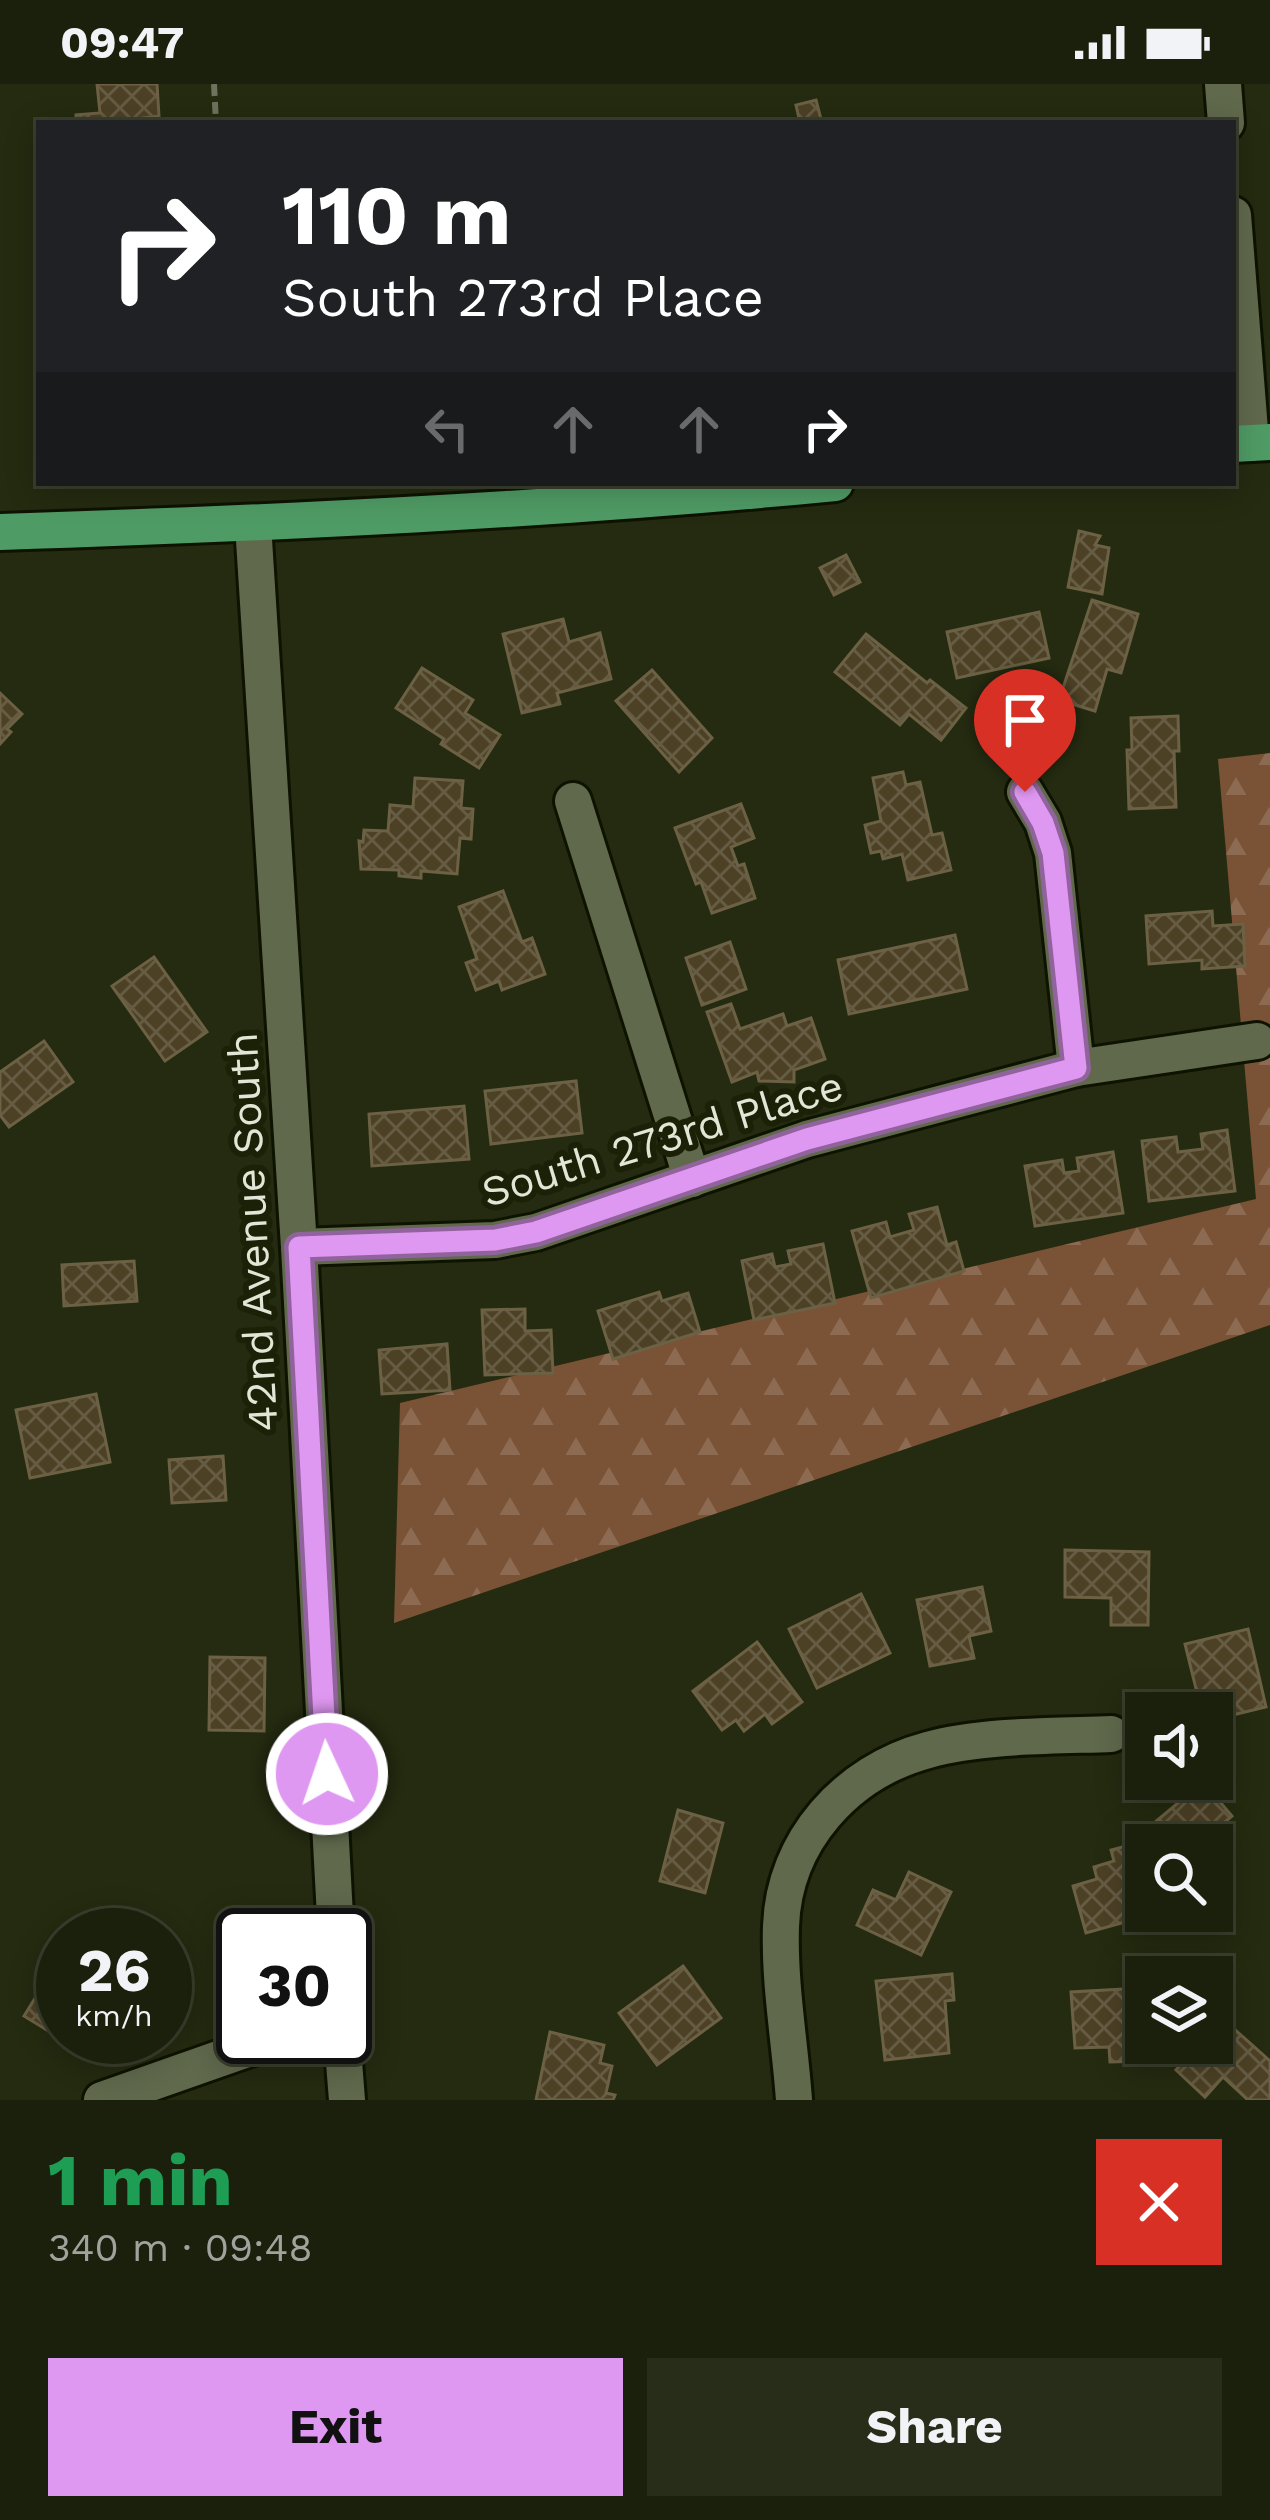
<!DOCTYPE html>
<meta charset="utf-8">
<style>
body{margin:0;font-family:"Work Sans",sans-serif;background:#282d1a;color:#f1f3f6;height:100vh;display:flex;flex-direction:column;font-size:45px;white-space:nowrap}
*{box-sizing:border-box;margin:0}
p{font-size:39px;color:#a0a39d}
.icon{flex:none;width:66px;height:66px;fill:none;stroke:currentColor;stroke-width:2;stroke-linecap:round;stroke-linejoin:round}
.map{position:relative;height:2016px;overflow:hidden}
.sheet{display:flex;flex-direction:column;background:#1b200c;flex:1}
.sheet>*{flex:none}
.top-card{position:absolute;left:36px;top:36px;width:1200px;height:366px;border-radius:0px;box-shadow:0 6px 30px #0003,0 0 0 3px #393e2d;background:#202124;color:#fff;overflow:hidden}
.tools{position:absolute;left:1125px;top:1608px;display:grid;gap:24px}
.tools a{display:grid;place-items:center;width:108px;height:108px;border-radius:0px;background:#1b200c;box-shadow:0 6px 30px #0003,0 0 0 3px #393e2d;font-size:60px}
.speed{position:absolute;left:36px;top:1824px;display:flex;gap:24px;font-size:60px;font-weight:700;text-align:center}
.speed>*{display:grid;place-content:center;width:156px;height:156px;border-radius:50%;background:#1b200c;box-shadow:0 6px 30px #0003,0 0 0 3px #393e2d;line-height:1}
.speed small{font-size:30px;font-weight:400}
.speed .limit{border:6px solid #111;border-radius:18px;background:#fff;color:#111}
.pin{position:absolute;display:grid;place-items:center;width:102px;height:102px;color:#fff;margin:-123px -51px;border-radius:50% 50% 50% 0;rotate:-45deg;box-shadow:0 0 12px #0007}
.pin .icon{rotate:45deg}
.me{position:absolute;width:132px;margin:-66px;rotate:357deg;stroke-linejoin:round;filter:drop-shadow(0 0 9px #0008)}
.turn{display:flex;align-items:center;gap:42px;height:252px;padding:0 48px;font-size:54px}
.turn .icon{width:156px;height:156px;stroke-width:2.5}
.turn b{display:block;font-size:84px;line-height:102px}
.lanes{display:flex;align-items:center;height:114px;padding:0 48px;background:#0003;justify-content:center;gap:60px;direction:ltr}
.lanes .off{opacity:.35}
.round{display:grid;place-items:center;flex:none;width:126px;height:126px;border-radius:0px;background:#282d1a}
.overview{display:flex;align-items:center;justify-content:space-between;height:204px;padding:0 48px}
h1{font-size:72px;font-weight:700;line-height:90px;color:#1e9e55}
.primary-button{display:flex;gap:24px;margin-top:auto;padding:24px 48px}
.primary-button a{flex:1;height:138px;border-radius:0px;background:#df98f1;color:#111;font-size:48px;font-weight:700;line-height:138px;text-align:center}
.primary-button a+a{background:#282d1a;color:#f1f3f6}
.status{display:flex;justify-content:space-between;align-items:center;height:84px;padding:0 60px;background:#1b200c;direction:ltr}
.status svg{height:33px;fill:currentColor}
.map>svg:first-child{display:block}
.forest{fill:url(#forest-firs)}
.building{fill:url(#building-cross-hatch);stroke:#6c6144;stroke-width:3}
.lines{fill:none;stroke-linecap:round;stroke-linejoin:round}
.minor-casing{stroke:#0e1300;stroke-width:42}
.major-casing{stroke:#0e1300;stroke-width:42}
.path{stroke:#6d735c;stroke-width:6;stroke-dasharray:12 6;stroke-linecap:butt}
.minor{stroke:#60694c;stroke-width:36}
.major{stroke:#4f9b65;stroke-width:36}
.route-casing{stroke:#91639d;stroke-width:30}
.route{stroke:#df98f1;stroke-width:21}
.labels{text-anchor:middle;stroke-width:12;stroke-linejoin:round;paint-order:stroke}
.street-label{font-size:42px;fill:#e1e6d6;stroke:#1b2107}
</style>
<div class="status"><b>09:47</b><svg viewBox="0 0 49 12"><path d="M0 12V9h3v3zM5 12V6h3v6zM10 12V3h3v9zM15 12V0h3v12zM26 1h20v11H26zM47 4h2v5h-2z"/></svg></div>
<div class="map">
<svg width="1270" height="2016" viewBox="0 0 1270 2016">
<defs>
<pattern id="forest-firs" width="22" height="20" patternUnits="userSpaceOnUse" patternTransform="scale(3)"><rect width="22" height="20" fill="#7a5236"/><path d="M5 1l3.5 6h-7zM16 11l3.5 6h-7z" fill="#8d6b52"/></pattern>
<pattern id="building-cross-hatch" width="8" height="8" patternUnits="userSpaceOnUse" patternTransform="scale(3)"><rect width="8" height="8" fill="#4c4125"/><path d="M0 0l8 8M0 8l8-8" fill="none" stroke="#665c44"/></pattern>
</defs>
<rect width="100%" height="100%" fill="#242b10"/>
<!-- forest -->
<polygon class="forest" points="1270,669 1270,1241 394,1539 400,1319 1256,1115 1218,675"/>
<!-- building -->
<g class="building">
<polygon points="97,0 157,0 159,32 142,34 142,39 76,39 76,31 100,29"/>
<polygon points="816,16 822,39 800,39 796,21"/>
<polygon points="1079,447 1100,452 1095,461 1109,464 1102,510 1068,503"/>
<polygon points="846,471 860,498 834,511 820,484"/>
<polygon points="1092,516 1138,530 1121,589 1107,585 1095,627 1059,616"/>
<polygon points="1039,528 1049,574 957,594 947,548"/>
<polygon points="563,535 569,558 600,549 611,595 557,609 560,620 522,629 503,550"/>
<polygon points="866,550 927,599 930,596 966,624 941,656 909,630 900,641 835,588"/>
<polygon points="422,584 473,616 465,629 500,651 479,684 441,660 444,655 396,624"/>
<polygon points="652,586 712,654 679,688 616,617"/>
<polygon points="0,609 22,630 7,645 11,648 0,660"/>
<polygon points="1178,632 1179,667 1174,667 1176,723 1129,725 1127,666 1132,666 1131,634"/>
<polygon points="903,688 906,701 920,698 932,751 942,749 951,786 908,796 902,770 883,775 881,767 871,769 865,741 881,737 873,694"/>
<polygon points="415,694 463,697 461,724 473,725 471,755 460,754 457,790 421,787 421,794 399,792 399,786 361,785 359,757 363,758 364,746 388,747 390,721 413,723"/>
<polygon points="741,720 754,754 731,763 738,782 744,780 755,814 712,829 701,798 696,800 675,744"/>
<polygon points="503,807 522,858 532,854 545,890 502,906 499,897 476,906 466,879 477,875 459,823"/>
<polygon points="1212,827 1213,842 1243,840 1245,882 1202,885 1202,876 1149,880 1146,832"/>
<polygon points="955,851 967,905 849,930 838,876"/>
<polygon points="730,858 746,905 702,921 686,874"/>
<polygon points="154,873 207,948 165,977 112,902"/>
<polygon points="731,920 740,945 783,930 787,942 811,934 825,975 794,986 794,998 759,997 757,988 732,998 707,928"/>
<polygon points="44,957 73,998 9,1043 0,1031 0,988"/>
<polygon points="576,997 582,1049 491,1060 485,1007"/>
<polygon points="464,1022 469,1075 372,1082 369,1030"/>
<polygon points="1227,1046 1235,1107 1149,1117 1142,1057 1176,1053 1178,1068 1203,1065 1201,1050"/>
<polygon points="1113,1068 1123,1129 1035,1142 1025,1082 1062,1076 1064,1089 1079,1087 1077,1074"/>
<polygon points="937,1123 947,1161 956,1158 964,1187 871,1214 852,1147 886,1138 890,1153 914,1146 909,1130"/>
<polygon points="823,1160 835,1219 754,1236 742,1177 772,1170 775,1183 791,1180 788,1167"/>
<polygon points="134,1177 137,1217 64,1222 62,1181"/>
<polygon points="659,1208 662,1217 688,1209 700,1248 613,1275 598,1227"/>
<polygon points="525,1225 525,1247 551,1246 553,1289 485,1291 482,1226"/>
<polygon points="447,1260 450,1306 382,1310 379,1266"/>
<polygon points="96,1310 110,1378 30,1394 16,1326"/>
<polygon points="223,1372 226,1416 172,1419 169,1376"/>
<polygon points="1065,1466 1149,1468 1148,1541 1111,1541 1111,1514 1065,1513"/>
<polygon points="982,1503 991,1547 969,1552 974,1574 930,1582 917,1516"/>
<polygon points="861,1510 890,1569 817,1604 789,1545"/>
<polygon points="1248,1545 1266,1623 1212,1636 1212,1629 1202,1629 1185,1560"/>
<polygon points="757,1558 802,1618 772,1640 765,1630 744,1647 736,1636 722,1646 693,1607"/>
<polygon points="210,1573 265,1574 264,1647 209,1646"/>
<polygon points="1203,1698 1232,1732 1198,1761 1162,1761 1148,1744"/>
<polygon points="678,1726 723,1739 705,1809 660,1797"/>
<polygon points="1141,1758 1146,1776 1146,1827 1161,1828 1086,1849 1073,1802 1097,1795 1094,1783 1114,1777 1111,1766"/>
<polygon points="909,1788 951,1808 921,1871 857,1841 873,1806 896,1816"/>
<polygon points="63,1869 63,1953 68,1953 65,1957 24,1932"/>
<polygon points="683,1882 721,1934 657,1981 619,1929"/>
<polygon points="952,1890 954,1916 945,1917 949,1969 885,1976 876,1897"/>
<polygon points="1140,1904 1144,1977 1110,1978 1109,1963 1075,1964 1071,1908"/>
<polygon points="1223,1935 1270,1977 1270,2016 1248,2016 1223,1993 1205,2013 1176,1986 1201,1959 1212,1959 1212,1947"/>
<polygon points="550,1948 604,1961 600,1979 612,1982 606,2009 615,2011 613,2016 536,2016"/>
</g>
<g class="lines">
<defs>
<g id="minor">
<polyline points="1223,0 1226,39"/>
<polyline points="1233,131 1251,359"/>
<polyline points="253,440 299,1163 336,1851"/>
<polyline points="1025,708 1043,738 1053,769 1076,984"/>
<polyline points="573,717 692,1095"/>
<polyline points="299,1163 495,1156 536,1148 807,1055 1076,984 1257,957"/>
<polyline points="342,1953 347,2016"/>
<polyline points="102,2016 281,1953"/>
<path d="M 794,2016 C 790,1959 779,1899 781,1842 C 784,1757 846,1688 928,1666 C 981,1651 1056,1652 1111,1650"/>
</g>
<g id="major">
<polyline points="1233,360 1270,358"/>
<path d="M 0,448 C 279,439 558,426 835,399"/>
</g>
</defs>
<!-- minor casing -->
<use href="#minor" class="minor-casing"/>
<!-- major casing -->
<use href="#major" class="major-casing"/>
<!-- path -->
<polyline class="path" points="214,0 216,39"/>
<!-- minor -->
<use href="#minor" class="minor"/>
<!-- major -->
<use href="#major" class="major"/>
</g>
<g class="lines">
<defs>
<polyline id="route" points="327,1690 299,1163 495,1156 536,1148 807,1055 1076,984 1053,769 1043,739 1025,708"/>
</defs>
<!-- route casing -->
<use href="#route" class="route-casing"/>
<!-- route -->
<use href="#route" class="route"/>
</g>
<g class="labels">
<!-- street labels -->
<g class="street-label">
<text transform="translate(662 1054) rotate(-17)" y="15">South 273rd Place</text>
<text transform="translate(252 1148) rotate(-93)" y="15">42nd Avenue South</text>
</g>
</g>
</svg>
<div class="tools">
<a><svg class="icon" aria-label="sound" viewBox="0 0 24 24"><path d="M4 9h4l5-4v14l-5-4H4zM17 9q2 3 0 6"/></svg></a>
<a><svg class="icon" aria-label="search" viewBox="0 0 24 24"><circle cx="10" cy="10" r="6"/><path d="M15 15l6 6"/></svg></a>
<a><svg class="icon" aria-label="layers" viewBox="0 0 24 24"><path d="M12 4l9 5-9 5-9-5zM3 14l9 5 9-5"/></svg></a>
</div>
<div class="speed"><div>26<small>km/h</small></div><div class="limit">30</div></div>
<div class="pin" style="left:1025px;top:708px;background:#d93025"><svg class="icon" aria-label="arrive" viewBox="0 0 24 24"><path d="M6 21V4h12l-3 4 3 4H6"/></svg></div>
<svg class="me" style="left:327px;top:1690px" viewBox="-20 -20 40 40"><circle r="17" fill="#df98f1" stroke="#fff" stroke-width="3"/><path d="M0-11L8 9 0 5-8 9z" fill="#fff"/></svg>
<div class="top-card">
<div class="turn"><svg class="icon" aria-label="right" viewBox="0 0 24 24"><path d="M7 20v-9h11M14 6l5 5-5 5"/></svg><div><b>110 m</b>South 273rd Place</div></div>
<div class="lanes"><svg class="icon off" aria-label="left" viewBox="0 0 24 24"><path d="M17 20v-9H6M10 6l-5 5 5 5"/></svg><svg class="icon off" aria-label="ahead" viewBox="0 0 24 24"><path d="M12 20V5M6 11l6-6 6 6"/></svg><svg class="icon off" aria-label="ahead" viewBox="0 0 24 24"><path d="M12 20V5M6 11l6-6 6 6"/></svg><svg class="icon" aria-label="right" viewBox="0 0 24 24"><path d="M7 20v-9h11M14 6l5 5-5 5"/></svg></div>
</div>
</div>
<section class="sheet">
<div class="overview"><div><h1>1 min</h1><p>340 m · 09:48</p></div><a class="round" style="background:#d93025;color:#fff"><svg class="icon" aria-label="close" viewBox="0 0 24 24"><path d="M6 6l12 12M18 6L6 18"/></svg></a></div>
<div class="primary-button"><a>Exit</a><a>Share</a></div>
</section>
